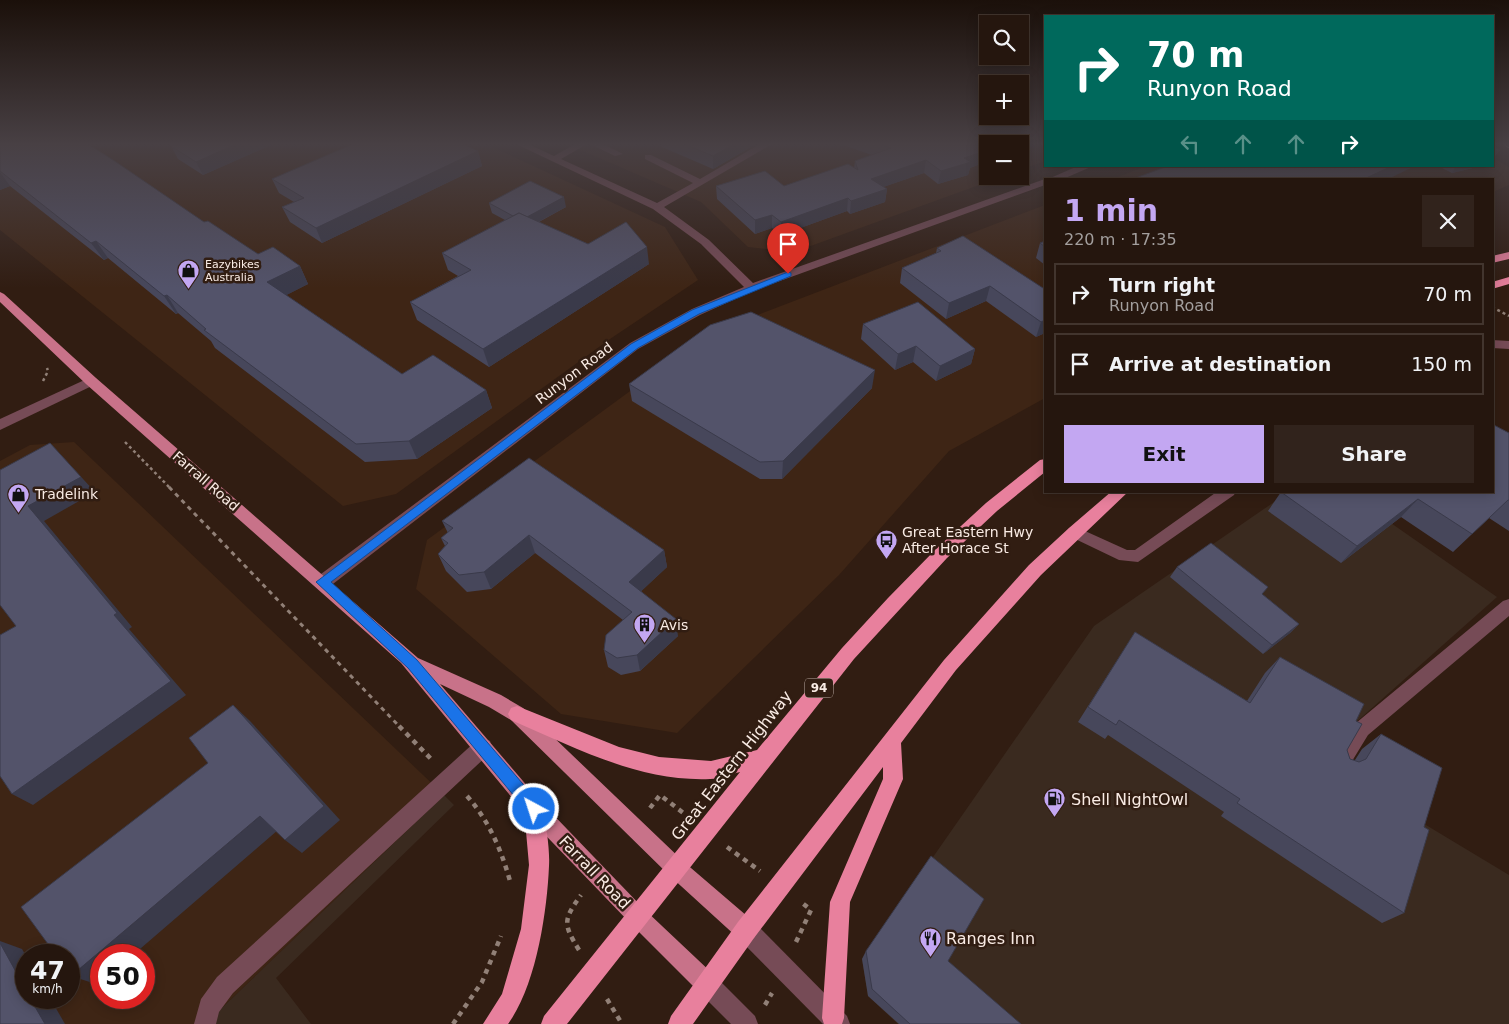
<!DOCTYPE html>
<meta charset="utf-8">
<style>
body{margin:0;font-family:"DejaVu Sans",sans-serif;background:#31231c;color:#f1f3f6;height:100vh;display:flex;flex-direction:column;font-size:19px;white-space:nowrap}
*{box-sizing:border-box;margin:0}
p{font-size:16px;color:#a39f9e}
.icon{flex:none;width:28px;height:28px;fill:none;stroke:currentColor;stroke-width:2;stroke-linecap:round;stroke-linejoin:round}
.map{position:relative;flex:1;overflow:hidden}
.details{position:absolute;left:1044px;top:178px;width:450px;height:315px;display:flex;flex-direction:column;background:#25160e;border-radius:0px;box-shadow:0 2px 12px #0003,0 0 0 1px #42352e}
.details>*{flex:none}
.guide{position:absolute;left:1044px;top:15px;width:450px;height:152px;border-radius:0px;box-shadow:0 2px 12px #0003,0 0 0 1px #42352e;background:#00695c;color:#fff;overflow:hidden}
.tools{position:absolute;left:979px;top:15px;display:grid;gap:10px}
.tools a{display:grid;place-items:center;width:50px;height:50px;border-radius:0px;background:#25160e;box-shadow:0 2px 12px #0003,0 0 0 1px #42352e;font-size:25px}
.speed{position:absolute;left:15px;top:944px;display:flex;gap:10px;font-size:25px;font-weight:700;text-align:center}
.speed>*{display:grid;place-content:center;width:65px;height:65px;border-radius:50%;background:#25160e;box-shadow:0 2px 12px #0003,0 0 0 1px #42352e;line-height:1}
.speed small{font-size:12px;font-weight:400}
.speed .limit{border:8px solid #d22;background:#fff;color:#111}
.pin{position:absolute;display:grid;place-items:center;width:42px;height:42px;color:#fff;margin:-51px -21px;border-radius:50% 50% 50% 0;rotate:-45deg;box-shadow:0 0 5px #0007}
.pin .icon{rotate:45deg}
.me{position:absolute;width:55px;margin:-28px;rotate:320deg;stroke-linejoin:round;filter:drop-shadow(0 0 4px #0008)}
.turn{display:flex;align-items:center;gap:18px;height:105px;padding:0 20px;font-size:22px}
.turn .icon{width:65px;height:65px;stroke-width:2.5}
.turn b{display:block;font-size:35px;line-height:42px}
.lanes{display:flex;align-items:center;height:48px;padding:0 20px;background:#0003;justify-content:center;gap:25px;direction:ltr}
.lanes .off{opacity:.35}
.round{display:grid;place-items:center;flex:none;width:52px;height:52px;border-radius:0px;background:#31231c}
.summary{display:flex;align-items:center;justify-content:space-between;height:85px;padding:0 20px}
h1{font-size:30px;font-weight:800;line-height:38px;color:#c3a7f2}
.button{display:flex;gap:10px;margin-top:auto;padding:10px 20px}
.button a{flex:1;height:58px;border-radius:0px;background:#c3a7f2;color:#111;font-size:20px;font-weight:800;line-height:58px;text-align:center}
.button a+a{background:#31231c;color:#f1f3f6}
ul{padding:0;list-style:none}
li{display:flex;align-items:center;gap:15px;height:62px;margin:0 10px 8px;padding:0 10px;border:2px solid #42352e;border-radius:0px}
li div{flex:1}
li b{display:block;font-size:19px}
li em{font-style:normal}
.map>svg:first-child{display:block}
.commercial{fill:#3a2a1f}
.built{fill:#3e2515;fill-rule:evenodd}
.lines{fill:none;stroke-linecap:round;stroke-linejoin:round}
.path-far2{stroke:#918077;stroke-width:2.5;stroke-dasharray:3 3;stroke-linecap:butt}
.path-far1{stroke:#918077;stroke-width:3;stroke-dasharray:4.5 4.5;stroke-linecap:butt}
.path{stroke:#918077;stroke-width:4.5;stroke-dasharray:5 5;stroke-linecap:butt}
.minor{fill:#764b56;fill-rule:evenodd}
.major{fill:#c87289;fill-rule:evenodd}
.highway{fill:#e8809d;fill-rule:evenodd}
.rail-casing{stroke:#dbccc4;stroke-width:4}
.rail{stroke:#311d12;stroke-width:2.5;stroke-dasharray:8;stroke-linecap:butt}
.wall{fill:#47475b}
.shaded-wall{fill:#3a3a4a}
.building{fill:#53536a;stroke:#3a3a4a}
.route{fill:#1a73e8;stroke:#114b97}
.labels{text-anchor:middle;stroke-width:5;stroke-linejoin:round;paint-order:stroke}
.far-poi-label{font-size:11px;fill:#f9ebe4;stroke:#311d12;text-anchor:start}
.shield{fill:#311d12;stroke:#bdada5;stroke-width:1}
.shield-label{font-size:12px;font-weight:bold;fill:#f9ebe4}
.street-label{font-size:14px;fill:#f9ebe4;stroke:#311d12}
.poi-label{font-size:14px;fill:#f9ebe4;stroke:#311d12;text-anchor:start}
.near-street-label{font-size:16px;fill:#f9ebe4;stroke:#311d12}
.near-poi-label{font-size:16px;fill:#f9ebe4;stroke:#311d12;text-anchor:start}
</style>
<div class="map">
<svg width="1509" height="1024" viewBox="0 0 1509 1024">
<rect width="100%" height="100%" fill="#311d12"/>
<!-- commercial -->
<g class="commercial">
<polygon points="1290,491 1345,491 1497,597 1354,724 1328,766 1509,875 1509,1024 898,1024 868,996 862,959 1094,626"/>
<polygon points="444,795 454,805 276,978 311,1024 205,1024"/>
</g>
<!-- built -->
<g class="built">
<polygon points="0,144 486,144 665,227 698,280 610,339 396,494 343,506 0,230"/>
<polygon points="567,144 987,144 988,176 1004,176 794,252 748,247 701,202"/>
<polygon points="1020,144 1045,144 1045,161 1020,170"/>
<polygon points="1493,158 1509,167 1509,185 1493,192 1492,179 1113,179 1146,166 1492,166"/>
<polygon points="1045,205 1045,398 949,451 839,575 677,733 561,714 416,589 427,540 708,334"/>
<path d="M 74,442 L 444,795 L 205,1024 L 0,1024 L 0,461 L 30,445 ZM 26,955 L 69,955 L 69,998 L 26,998 ZM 101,955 L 144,955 L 144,998 L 101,998 Z"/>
</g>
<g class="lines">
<!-- path-far2 -->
<g class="path-far2">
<polyline points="1492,307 1509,316"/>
<polyline points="43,381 48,371 47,368"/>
<polyline points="125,442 170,488"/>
</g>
<!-- path-far1 -->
<polyline class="path-far1" points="169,487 400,727"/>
<!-- path -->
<g class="path">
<polyline points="399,726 433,761"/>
<path d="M 467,796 C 489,821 501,849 510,881"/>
<polyline points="650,808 660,795 686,815"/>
<polyline points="727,847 760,871"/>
<polyline points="796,942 811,910 801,902"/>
<path d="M 579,950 C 563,924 563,920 581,895"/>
<polyline points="607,999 622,1024"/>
<polyline points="765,1005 772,993"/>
<polyline points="453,1024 482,982 501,936"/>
</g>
<!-- minor -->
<g class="minor">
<polygon points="516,144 528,144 554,156 575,144 587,144 561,159 657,203 693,183 645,159 645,155 651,155 700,179 760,144 772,144 664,207 709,240 753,283 1045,179 1045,185 755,290 700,315 638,349 329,587 323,589 317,587 315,582 317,577 630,343 692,309 744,287 701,244 653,209"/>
<polygon points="590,144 603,144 623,154 615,156"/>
<polygon points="1078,166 1093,166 1063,179 1048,179"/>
<polygon points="1492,340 1509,341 1509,349 1492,348"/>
<polygon points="91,377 96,378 97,381 96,384 0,430 0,419"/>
<polygon points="1218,491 1236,491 1234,495 1138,562 1119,560 1069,536 1066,532 1069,528 1074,526 1127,550 1135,550"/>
<polygon points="1509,599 1509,616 1368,735 1346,771 1339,774 1332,771 1330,765 1332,759 1356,723 1503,601"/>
<polygon points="483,738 490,741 492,747 490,753 233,993 219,1012 216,1024 194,1024 201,999 217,977 476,741"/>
<polygon points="746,919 754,922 847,1016 850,1024 823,1024 738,938 735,930 738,922"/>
<polygon points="706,972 714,975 755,1016 758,1024 731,1024 698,991 695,983 698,975"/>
</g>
<!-- major -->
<polygon class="major" points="0,292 4,294 96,378 418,658 501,695 523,708 684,862 754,922 757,930 754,938 746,941 738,938 670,876 511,720 489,707 440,684 541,802 644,909 714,975 717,983 714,991 706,994 698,991 630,923 527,816 401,663 86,384 0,302"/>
<!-- highway -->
<g class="highway">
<polygon points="1509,252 1509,259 1492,263 1492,256"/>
<polygon points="1509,277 1509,284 1492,289 1492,282"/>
<path d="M 1045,459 L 1045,472 L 997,511 L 947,558 L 854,659 L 567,1024 L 541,1024 L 544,1016 L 740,772 C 730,774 720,779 710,779 C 639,782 574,747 511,720 L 508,714 L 511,708 L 517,706 L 619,747 L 659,757 L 711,761 L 757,750 L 842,648 L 888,598 L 936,549 L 986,503 L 1040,460 Z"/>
<polygon points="1112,491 1129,491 1041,575 956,670 901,743 903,779 850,902 844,1018 842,1024 824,1024 822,1018 830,902 883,779 883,767 754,938 693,1024 668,1024 671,1016 738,922 944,660 1029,565 1069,528"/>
<path d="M 534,799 L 541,802 L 544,809 C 546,828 550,848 549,866 C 547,913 536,986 508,1024 L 483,1024 L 502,994 L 521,929 L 529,865 L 524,809 L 527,802 Z"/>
</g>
<defs>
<polyline id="rail" points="1506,144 1509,146"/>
</defs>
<!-- rail casing -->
<use href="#rail" class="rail-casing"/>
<!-- rail -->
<use href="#rail" class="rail"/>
</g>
<!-- wall -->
<g class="wall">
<polygon points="0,144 204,222 258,254 300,266 308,284 286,295 402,374 486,390 492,408 417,459 365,462 215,348 211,341 178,313 176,314 108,258 104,260 10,186 0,190"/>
<polygon points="168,144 273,144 203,175 178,159 171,146"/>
<polygon points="661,144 756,144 713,169 662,147"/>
<polygon points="840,144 988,144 988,161 970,168 968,175 938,184 924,173 883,187 887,189 885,202 850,214 847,211 781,235 772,228 755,234 717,199 716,186 784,186 854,168 855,161 872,155"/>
<polygon points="478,151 482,166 322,243 290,222 282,207 294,202 279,193 272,179"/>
<polygon points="1438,166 1481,166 1452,173"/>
<polygon points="489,203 566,207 539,222 588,244 649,264 489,367 417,320 410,302 458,276 448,270 442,253 505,220 492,213"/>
<polygon points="1045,241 1045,265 1036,258 1040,243"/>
<polygon points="937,248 1043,288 1045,333 1036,337 986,301 946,319 900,283 902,268 936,253"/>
<polygon points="863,324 975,349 971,364 936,381 913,362 895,370 861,339"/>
<polygon points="629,384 872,388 782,479 760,479 632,401"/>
<polygon points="1509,433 1509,531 1489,518 1453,552 1401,517 1341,563 1268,511 1281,492 1492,491"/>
<polygon points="442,521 664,550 667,567 641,591 678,636 640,671 621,675 608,667 604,650 623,620 535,553 491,589 467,592 446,571 438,554 445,546 441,538 448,533"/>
<polygon points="1177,567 1262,594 1299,624 1290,633 1263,654 1170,577"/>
<polygon points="1135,632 1247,701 1265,673 1280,657 1356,721 1347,750 1350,759 1355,760 1362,749 1381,734 1424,827 1404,913 1382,923 1221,816 1224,812 1108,735 1105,739 1078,722"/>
<polygon points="866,951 1021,1024 899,1024 868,996 862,959"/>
</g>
<!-- shaded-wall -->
<g class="shaded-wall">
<polygon points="236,144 273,144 203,175 196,162"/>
<polygon points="734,144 756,144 713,169 713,156"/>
<polygon points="1020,144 1033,144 1020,149"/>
<polygon points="988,150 988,161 970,168 968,175 938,184 941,171 964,158"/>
<polygon points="1500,150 1492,160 1492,152"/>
<polygon points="478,151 482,166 322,243 316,228"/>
<polygon points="926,160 924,173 869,192 871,179"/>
<polygon points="1392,166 1415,166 1388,179 1364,179"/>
<polygon points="1456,166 1481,166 1452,173"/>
<polygon points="0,172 10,186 0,190"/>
<polygon points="887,189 885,202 850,214 851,201"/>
<polygon points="564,197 566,207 523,230 521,220"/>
<polygon points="848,198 847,211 781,235 781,222"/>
<polygon points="772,215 772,228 755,234 755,220"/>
<polygon points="96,241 108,258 104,260 91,243"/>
<polygon points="647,247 649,264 489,367 483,349"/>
<polygon points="300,266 308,284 277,300 267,282"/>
<polygon points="990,286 986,301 946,319 949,303"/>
<polygon points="167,295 178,313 176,314 164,296"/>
<polygon points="1045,320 1045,333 1036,337 1041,322"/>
<polygon points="916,346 913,362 895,370 898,354"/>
<polygon points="975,349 971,364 936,381 940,366"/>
<polygon points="875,370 872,388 782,479 783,461"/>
<polygon points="486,390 492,408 417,459 409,441"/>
<polygon points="50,443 95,492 44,521 132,627 129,629 186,695 33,805 12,794 114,615 28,506"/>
<polygon points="1418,499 1401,517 1341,563 1357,546"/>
<polygon points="529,535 535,553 491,589 484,572"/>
<polygon points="664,550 667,567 633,599 629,582"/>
<polygon points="676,619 678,636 640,671 637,655"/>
<polygon points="1299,624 1290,633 1263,654 1272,645"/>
<polygon points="233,705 250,721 340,820 302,853 285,840"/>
<polygon points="260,816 278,830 133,955 101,955 101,982 99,985 71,976"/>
<polygon points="0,941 22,949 26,956 26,990 0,943"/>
<polygon points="30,998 50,998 65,1024 45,1024"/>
</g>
<!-- building -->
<g class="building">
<polygon points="0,144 88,144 116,162 204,222 208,221 258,254 273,247 300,266 267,282 402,374 433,355 486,390 409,441 356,444 204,330 206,329 167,295 164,296 96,241 91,243 0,171"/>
<polygon points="176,144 236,144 196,162 171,146"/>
<polygon points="353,144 463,144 478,151 316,228 282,207 304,198 272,179"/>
<polygon points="684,144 734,144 713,156"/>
<polygon points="879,144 988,144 988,150 964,158 971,162 941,171 926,160 871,179 887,189 851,201 848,198 781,222 772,215 755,220 716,186 765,171 784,186 848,164 858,170 855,161 891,148"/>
<polygon points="1492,146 1500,150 1492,152"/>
<polygon points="1168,166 1392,166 1364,179 1133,179"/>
<polygon points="530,181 564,197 527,217 519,213 513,216 489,203"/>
<polygon points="519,213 588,244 626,222 647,247 483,349 410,302 471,270 442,253"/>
<polygon points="963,236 1043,288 1045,286 1045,320 1041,322 990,286 949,303 902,268 941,251 937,248"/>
<polygon points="1045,241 1045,247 1040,243"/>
<polygon points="918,302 975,349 940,366 916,346 898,354 863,324"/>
<polygon points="751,312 875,370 783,461 760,462 629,384 710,325"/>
<polygon points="1492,424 1509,433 1509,500 1508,500 1472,534 1418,499 1357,546 1281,492 1283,491 1492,491"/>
<polygon points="50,443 81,477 28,506 117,613 114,615 171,681 12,794 0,776 0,635 16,626 0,605 0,470"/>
<polygon points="529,458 664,550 629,582 676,619 637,655 617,658 604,650 606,635 632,612 529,535 484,572 459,575 438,554 448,543 441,538 453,528 442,521"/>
<polygon points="1211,543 1268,587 1262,594 1299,624 1272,645 1177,567"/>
<polygon points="1135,632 1250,703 1280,657 1364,704 1356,721 1362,724 1347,750 1350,759 1359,762 1366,759 1381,734 1442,768 1424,827 1429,830 1404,913 1237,803 1240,799 1119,720 1116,725 1088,707"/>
<polygon points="233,705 324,806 285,840 260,816 71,976 69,972 69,955 56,955 21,907 208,763 189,738"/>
<polygon points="931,856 984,899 948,961 1021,1024 910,1024 872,989 866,951"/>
<polygon points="0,943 26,990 26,998 30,998 45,1024 0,1024"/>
</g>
<!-- sky -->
<linearGradient id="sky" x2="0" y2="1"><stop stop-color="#1b100a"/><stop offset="0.5" stop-color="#484044"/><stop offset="1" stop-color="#484044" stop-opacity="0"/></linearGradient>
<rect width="1509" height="288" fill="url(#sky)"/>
<!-- route -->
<polygon class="route" points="788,272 791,273 791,276 699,314 638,348 331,582 417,660 540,804 542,809 540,814 534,816 529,814 408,668 316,582 631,344 692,310"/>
<!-- icons -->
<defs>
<symbol id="shop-pin" viewBox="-11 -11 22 30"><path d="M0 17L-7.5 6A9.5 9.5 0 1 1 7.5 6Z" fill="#c3a7f2" stroke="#311d12"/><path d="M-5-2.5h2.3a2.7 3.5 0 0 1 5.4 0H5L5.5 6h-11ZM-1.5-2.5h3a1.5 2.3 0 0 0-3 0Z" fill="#111"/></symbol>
<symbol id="bus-pin" viewBox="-11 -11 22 30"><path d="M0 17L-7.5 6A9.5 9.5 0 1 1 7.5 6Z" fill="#c3a7f2" stroke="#311d12"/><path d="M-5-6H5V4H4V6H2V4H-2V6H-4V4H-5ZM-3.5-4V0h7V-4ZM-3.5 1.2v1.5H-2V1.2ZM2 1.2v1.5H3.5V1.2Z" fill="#111"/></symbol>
<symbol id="building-pin" viewBox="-11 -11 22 30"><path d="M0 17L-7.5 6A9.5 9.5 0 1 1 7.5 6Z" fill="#c3a7f2" stroke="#311d12"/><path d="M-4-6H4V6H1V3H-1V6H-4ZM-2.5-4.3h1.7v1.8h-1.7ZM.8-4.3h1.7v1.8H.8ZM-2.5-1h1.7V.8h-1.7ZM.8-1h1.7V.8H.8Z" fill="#111"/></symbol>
<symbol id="fuel-pin" viewBox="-11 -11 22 30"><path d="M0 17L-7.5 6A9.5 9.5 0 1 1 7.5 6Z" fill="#c3a7f2" stroke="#311d12"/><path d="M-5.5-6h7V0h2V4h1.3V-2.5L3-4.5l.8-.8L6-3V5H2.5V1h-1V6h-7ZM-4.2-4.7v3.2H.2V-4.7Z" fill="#111"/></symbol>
<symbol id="restaurant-pin" viewBox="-11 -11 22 30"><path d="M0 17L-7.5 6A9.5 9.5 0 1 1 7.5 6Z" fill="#c3a7f2" stroke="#311d12"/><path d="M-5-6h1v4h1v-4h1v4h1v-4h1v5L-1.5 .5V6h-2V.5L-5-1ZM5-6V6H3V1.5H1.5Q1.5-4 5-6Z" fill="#111"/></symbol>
</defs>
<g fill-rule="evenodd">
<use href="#shop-pin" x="176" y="258" width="25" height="34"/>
<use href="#shop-pin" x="6" y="482" width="25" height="34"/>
<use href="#bus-pin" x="874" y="528" width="25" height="34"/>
<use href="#building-pin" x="632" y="612" width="25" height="34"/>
<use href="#fuel-pin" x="1042" y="786" width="25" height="34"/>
<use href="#restaurant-pin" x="918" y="926" width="25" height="34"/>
</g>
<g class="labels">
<!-- far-poi labels -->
<g class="far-poi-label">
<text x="205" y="268">Eazybikes<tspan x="205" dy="13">Australia</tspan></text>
</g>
<!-- shield labels -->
<rect class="shield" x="805" y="678.5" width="28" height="19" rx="4"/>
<g class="shield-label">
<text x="819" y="692">94</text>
</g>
<!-- street labels -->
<g class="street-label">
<text transform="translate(574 373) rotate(-37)" y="5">Runyon Road</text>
<text transform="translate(206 481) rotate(41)" y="5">Farrall Road</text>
</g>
<!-- poi labels -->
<g class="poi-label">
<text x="35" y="499">Tradelink</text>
<text x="902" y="537">Great Eastern Hwy<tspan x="902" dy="16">After Horace St</tspan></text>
<text x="660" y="630">Avis</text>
</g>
<!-- near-street labels -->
<g class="near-street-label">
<text transform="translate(731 765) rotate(-52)" y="6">Great Eastern Highway</text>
<text transform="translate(595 872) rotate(46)" y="6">Farrall Road</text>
</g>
<!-- near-poi labels -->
<g class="near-poi-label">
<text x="1071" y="805">Shell NightOwl</text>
<text x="946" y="944">Ranges Inn</text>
</g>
</g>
</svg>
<div class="tools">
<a><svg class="icon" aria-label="search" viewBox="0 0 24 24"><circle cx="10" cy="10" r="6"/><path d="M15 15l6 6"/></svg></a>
<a>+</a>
<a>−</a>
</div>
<div class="speed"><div>47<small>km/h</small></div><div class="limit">50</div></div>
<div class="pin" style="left:788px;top:274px;background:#d93025"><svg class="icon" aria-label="arrive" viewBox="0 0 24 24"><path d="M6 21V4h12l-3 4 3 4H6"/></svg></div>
<svg class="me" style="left:534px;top:809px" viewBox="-20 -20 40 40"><circle r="17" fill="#1a73e8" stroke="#fff" stroke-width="3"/><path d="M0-11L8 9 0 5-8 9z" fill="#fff"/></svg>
<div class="guide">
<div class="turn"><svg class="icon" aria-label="right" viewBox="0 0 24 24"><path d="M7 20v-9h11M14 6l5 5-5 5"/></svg><div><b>70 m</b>Runyon Road</div></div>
<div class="lanes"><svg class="icon off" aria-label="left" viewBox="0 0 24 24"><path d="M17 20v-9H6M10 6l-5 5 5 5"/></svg><svg class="icon off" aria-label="ahead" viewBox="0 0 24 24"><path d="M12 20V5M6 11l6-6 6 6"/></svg><svg class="icon off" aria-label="ahead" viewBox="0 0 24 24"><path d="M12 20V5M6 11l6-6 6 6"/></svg><svg class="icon" aria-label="right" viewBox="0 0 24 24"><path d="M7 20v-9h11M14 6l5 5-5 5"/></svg></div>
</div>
<section class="details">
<div class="summary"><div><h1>1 min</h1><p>220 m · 17:35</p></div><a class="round"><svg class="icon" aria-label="close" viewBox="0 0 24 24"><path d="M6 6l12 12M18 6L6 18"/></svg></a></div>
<ul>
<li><svg class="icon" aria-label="right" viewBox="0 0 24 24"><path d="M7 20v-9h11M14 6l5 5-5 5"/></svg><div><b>Turn right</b><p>Runyon Road</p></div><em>70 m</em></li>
<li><svg class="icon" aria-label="arrive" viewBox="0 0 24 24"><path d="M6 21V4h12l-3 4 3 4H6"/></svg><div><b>Arrive at destination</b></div><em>150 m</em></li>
</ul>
<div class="button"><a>Exit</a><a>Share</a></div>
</section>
</div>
